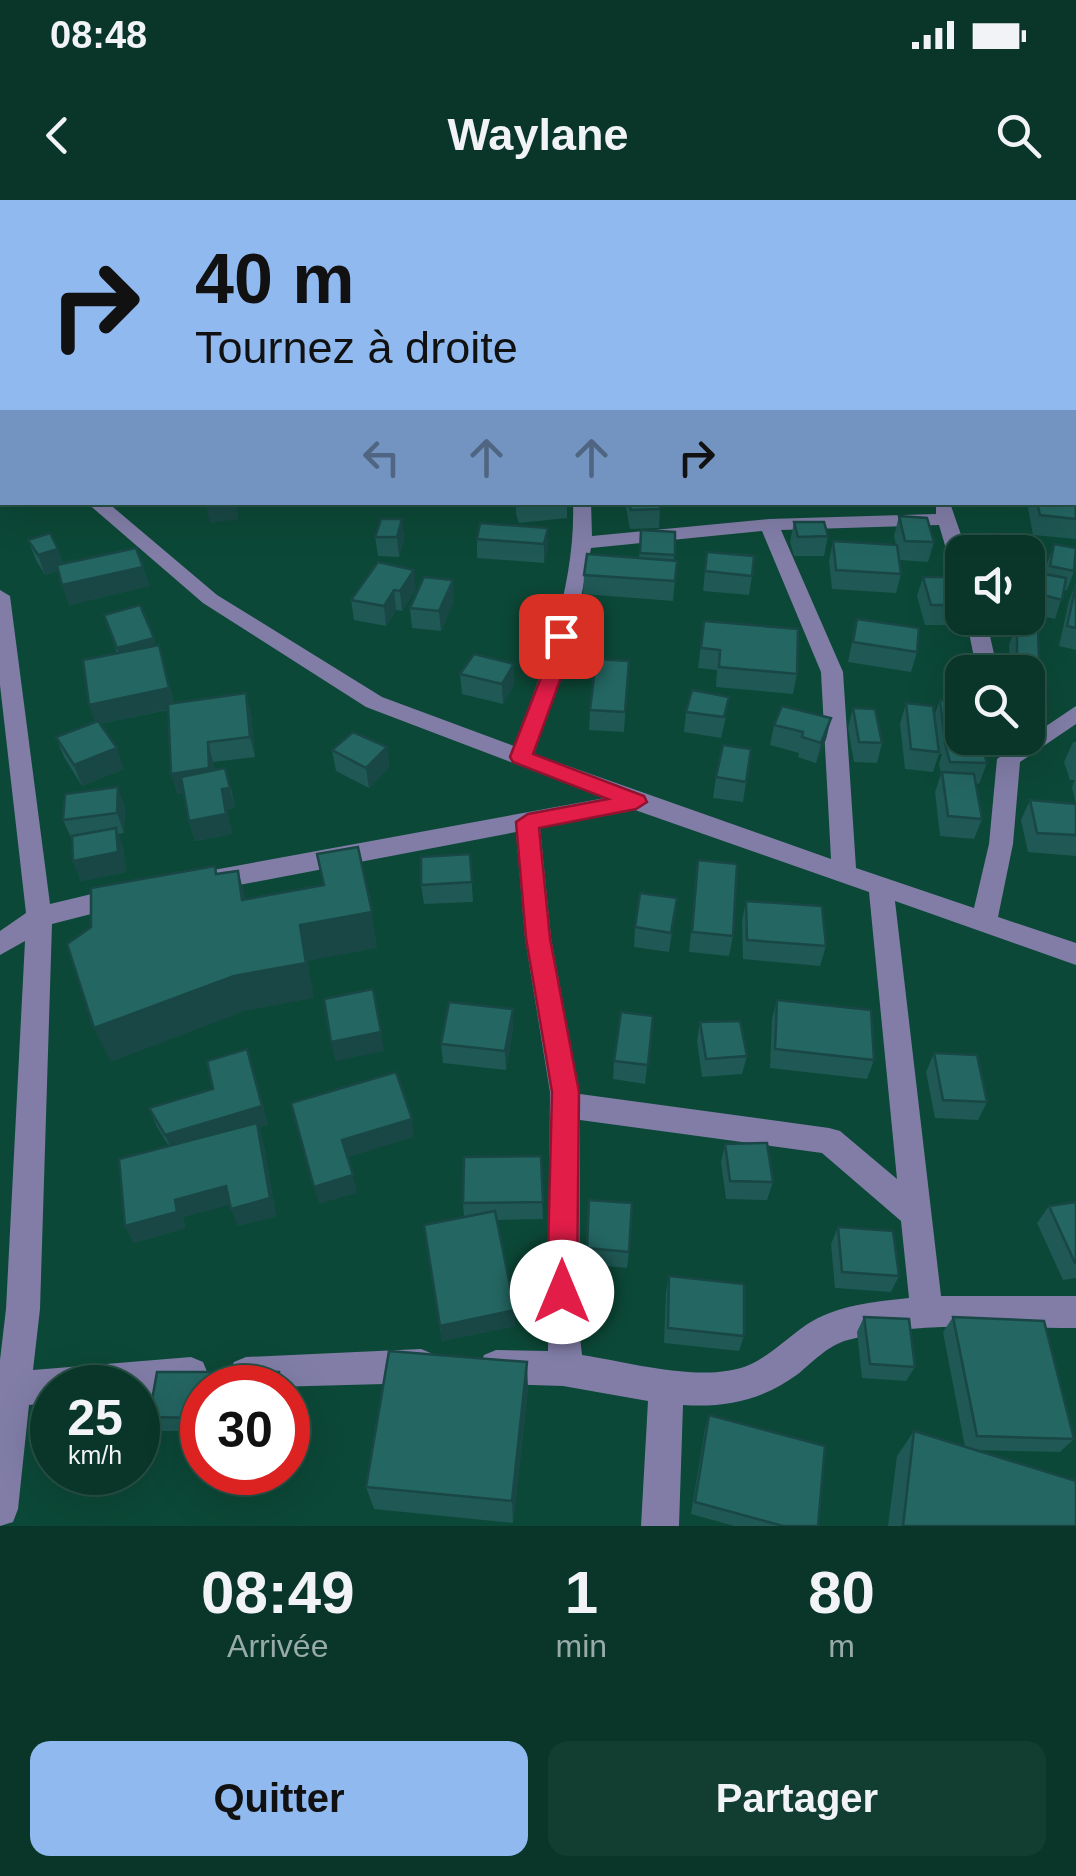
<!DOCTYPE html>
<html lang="fr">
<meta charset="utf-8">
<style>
body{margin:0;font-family:Arial,sans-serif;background:#123e31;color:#f1f3f6;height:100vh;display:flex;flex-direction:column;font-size:38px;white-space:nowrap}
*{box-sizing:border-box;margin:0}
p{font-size:32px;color:#99aba8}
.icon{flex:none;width:55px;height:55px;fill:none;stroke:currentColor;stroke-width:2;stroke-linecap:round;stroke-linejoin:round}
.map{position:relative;height:1326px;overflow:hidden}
.details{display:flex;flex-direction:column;background:#093629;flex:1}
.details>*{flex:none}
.guide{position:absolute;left:0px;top:0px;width:1078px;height:305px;box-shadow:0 10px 40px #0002,0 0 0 2px #295046;background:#90b9f0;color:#111;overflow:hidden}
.fabs{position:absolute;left:945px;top:335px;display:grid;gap:20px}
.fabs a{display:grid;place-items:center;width:100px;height:100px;border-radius:20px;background:#093629;box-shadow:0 10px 40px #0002,0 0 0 2px #295046;font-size:50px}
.speed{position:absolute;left:30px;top:1165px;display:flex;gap:20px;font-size:50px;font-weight:700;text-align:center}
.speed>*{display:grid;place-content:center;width:130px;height:130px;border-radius:50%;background:#093629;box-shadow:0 10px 40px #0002,0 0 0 2px #295046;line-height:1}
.speed small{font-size:25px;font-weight:400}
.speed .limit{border:15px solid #d22;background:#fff;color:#111}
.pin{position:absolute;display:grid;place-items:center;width:85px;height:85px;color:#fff;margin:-42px;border-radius:20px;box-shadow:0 5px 15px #0006}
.me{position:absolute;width:110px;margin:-55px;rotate:0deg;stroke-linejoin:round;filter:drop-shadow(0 0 8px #0008)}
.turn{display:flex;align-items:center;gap:35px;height:210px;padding:0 30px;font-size:45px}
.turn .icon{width:130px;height:130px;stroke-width:2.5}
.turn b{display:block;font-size:70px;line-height:85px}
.lanes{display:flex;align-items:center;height:95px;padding:0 30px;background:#0003;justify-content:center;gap:50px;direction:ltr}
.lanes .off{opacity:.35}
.eta{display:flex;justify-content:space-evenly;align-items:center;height:170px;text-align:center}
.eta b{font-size:60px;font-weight:700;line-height:70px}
.action{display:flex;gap:20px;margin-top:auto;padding:20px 30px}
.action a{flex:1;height:115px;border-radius:20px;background:#90b9f0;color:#111;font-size:40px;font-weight:700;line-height:115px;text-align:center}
.action a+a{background:#123e31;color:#f1f3f6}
.status{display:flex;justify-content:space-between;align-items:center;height:70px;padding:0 50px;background:#093629;direction:ltr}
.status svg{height:28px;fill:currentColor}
header{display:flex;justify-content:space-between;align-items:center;height:130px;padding:0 30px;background:#093629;font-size:45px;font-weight:700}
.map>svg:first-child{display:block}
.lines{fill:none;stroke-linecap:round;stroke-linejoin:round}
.minor{fill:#817da7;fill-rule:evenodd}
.wall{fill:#1f5854}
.shaded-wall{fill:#194745}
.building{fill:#246662;stroke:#194745;stroke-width:2.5}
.route{fill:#e11d48;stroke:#92132f;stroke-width:2.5}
</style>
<div class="status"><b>08:48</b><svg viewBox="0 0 49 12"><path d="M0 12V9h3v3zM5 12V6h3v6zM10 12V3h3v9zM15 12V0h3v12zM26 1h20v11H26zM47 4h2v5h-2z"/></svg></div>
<header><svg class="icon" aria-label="back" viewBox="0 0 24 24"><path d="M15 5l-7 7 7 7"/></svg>Waylane<svg class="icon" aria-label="search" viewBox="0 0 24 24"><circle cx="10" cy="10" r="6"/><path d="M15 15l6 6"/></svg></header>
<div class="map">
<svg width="1076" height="1326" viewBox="0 0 1076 1326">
<rect width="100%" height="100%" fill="#0c4837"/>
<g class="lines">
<!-- minor -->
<g class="minor">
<polygon points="296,0 308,0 309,2 297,2"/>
<polygon points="526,0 540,0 541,2 527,2"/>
<rect x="0" y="71" width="2" height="8"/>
<path d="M 86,302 L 107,302 L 217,395 L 382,497 L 514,546 C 543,469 576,387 573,302 L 591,302 L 592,336 L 769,319 L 936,314 L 936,303 L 950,303 L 967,352 L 962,352 L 962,375 L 952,369 L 939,325 L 781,330 L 843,472 L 856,668 L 974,708 L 989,644 L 997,559 L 1076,506 L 1076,524 L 1020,562 L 1013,644 L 998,717 L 1076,743 L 1076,765 L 895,701 L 941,1096 L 1076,1096 L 1076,1128 C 1002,1128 920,1120 848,1140 C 828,1145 813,1162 798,1174 C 763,1200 725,1208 683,1205 L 679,1326 L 641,1326 L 648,1201 L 563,1186 L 496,1184 L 484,1179 L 479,1167 L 484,1155 L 496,1150 L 548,1151 L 550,892 L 525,738 L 516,632 L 208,691 L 199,688 L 195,681 L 199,674 L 208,671 L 605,598 L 366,507 L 203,403 ZM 762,331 L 821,472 L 831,659 L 534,554 L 574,431 L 591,348 ZM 635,610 L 869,692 L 897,979 L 840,931 L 829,928 L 580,894 L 551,738 L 540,628 ZM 580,920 L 822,953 L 901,1021 L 909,1098 C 873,1102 836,1105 806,1125 C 787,1138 770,1156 749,1165 C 704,1184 629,1162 582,1155 L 579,1129 Z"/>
<polygon points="0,390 10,396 50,704 125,686 134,689 138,696 134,703 52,724 40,1109 33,1170 191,1157 203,1162 208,1174 203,1186 191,1191 138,1196 138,1188 52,1188 52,1203 29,1205 18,1309 13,1322 0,1326 0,1160 6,1109 25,741 0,755 0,731 26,713 0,485"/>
<polygon points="966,418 986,418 998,472 977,472"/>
<polygon points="421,1149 433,1154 438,1166 433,1178 421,1183 237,1188 229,1174 234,1162 246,1157"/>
</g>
</g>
<!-- wall -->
<g class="wall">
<polygon points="0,0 18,0 19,2 2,2 2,16 0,16"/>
<polygon points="142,0 165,0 164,2 142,2"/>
<polygon points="203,0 230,0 230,2 204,2"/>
<polygon points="853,0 913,0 912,2 853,2"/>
<polygon points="951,0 971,0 970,2 951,2"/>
<polygon points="0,77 2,77 2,128 0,126"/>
<polygon points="1075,198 1076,339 1033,335 1027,302 1075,302"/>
<polygon points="516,302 567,302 567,318 519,323 516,314"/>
<polygon points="625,302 659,302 660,309 659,328 630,329"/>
<polygon points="899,316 934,342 928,362 900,360 897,350 901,374 896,393 832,389 829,361 833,341 896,345 894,336"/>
<polygon points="402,319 404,339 399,357 378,356 375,337"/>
<polygon points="794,322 828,336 824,356 794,356 790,342"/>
<polygon points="548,328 548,347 544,363 477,358 477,339"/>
<polygon points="641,330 675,332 674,360 677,361 673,401 583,394 584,375 639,358"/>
<polygon points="28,340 58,349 63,364 143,367 149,386 69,405 58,371 45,375 36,360"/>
<polygon points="1054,344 1074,371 1067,390 1064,390 1055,419 1028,413 1032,393 1039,373 1045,374 1047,364"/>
<polygon points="707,352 752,376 749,395 703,391"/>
<polygon points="378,362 416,389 402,411 396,410 386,426 354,420 351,400"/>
<polygon points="923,377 962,403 957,425 925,425 917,396"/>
<polygon points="1076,383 1076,450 1059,446 1069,401"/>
<polygon points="454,400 441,431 412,428 410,408"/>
<polygon points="104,415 156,445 159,445 174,503 246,493 251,513 255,557 213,562 214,570 231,588 235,608 227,609 232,634 195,641 189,621 184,593 177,594 168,510 100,524 124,569 82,586 64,557 56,537 95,522 117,453"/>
<polygon points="857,419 917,452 911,472 848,462"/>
<polygon points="704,421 797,474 793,494 716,487 717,470 698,468"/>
<polygon points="1017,425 1039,461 1032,481 1028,480 1028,472 1010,472 1009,445"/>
<polygon points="629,461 624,532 589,530 590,510"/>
<polygon points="514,464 514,484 503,504 462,494 460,474"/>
<polygon points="940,500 962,502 962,538 979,538 976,546 987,563 979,584 976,583 982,619 974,639 940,636 935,592 941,574 939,564 942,554 939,554 933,572 905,569 900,524 906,503 934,517"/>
<polygon points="853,508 882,543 877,563 854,562 848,528"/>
<polygon points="686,512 726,517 721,538 684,532"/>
<polygon points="831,518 826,539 816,563 798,557 799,553 770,545 774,525"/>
<polygon points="1073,542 1076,542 1076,656 1028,652 1021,620 1030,600 1076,604 1072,587 1075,580 1070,580 1064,562"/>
<polygon points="387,547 389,567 369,588 336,571 332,550"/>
<polygon points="716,577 746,582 743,602 713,598"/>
<polygon points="125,607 124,633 118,634 123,648 126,672 81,681 73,661 72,640 63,620"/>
<polygon points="470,654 473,702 424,704 421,685"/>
<polygon points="698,660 733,736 729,756 689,752"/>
<polygon points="677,698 669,752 634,747 635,727"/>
<polygon points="746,701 826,746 820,766 743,759 742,721"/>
<polygon points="777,800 874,860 867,879 770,868 772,819"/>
<polygon points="653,816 645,884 613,879 614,861"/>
<polygon points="700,822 747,856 742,874 702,877 697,841"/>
<polygon points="513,828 506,870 443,863 441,844"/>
<polygon points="934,853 987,902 978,920 935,918 926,872"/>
<polygon points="253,868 268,925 259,927 263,941 276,1016 238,1026 230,1004 183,1017 185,1028 134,1043 125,1026 169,946 157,927 149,908 213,889"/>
<polygon points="725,944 773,982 767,1000 726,999 721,962"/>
<polygon points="541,956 543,1019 497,1020 515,1110 515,1126 442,1141 424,1025 464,1017 463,1003"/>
<polygon points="589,1000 629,1052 627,1068 586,1064"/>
<polygon points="1076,1002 1076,1078 1063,1080 1037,1023 1049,1006"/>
<polygon points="838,1027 899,1076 891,1092 835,1088 831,1044"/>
<polygon points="669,1076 744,1136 739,1151 664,1143 666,1092"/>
<polygon points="864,1117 915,1167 906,1181 862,1178 857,1132"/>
<polygon points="953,1117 1074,1239 1060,1252 974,1250 1076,1326 888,1326 897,1256 914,1231 965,1247 943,1132"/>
<polygon points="202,1188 202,1231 159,1231 149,1217"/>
<polygon points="528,1189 513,1323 374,1309 366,1287"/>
<polygon points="709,1215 818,1326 734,1326 691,1314 705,1229"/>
</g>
<!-- shaded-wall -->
<g class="shaded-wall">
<polygon points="70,0 84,0 84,2 71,2"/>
<polygon points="2,168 2,188 1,188 0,169"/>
<polygon points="214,302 235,302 239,319 210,323 205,304"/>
<polygon points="402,319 404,339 399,357 397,337"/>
<polygon points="548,328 548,347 544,363 544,344"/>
<polygon points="58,349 65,369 45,375 38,355"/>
<polygon points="143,367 149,386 69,405 62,385"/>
<polygon points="414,370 416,389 402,411 400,391"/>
<polygon points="453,380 454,400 441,431 439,411"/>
<polygon points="394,390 396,410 386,426 384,406"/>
<polygon points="154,438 160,458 124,468 117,448"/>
<polygon points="159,445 175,508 96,525 89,505"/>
<polygon points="514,464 514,484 503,504 502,484"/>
<polygon points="246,493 251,513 255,557 250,537"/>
<polygon points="831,518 826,539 816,563 821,543"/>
<polygon points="208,542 213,562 215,588 177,594 171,574"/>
<polygon points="387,547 389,567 369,588 366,568"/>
<polygon points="117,548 124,569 82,586 74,565"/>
<polygon points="225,568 235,608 227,609 232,634 195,641 189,621 222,589"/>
<polygon points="118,587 125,607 124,633 117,613"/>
<polygon points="116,628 123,648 126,672 81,681 73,661"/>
<polygon points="238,671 248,707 242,700"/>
<polygon points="372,712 377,748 308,761 314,798 245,811 111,862 94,828 300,725"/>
<polygon points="513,809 513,828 506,870 505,851"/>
<polygon points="381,832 384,851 335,861 331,842"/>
<polygon points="247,849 268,925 259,927 263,941 276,1016 238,1026 231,1009 258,927 173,953 165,935 262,906"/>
<polygon points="412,919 414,937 346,958 342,940"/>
<polygon points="353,975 357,993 319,1004 314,987"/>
<polygon points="226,986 233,1004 183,1017 185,1028 134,1043 125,1026 175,1000"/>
<polygon points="515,1110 515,1126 442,1141 440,1126"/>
<polygon points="527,1162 528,1189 513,1323 512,1301"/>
<polygon points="279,1172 286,1187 286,1188 277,1188"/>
</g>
<!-- building -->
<g class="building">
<polygon points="101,0 135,0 134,2 100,2"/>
<polygon points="519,0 521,2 502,2 501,1"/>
<polygon points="601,0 621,0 623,2 604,2"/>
<rect x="745" y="0" width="33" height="2"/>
<polygon points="993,0 1040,0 1041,2 994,2"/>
<polygon points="31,1 69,1 68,2 30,2"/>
<polygon points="0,77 2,77 2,106 1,107"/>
<polygon points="0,151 2,151 2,168 0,169"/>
<rect x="1075" y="237" width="1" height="33"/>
<polygon points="1075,287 1076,319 1040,315 1037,302 1075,302"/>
<polygon points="629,302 659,302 660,309 631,310"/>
<polygon points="899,316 927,318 934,342 905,341"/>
<polygon points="381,319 402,319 397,337 375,337"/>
<polygon points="794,322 824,322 828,336 798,337"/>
<polygon points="480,323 548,328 544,344 477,339"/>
<polygon points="641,330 675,332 675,355 640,353"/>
<polygon points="50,333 58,349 38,355 28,340"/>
<polygon points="833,341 897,345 901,374 836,370"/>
<polygon points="1054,344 1076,348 1074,371 1050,366"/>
<polygon points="136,348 143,367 62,385 57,365"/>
<polygon points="707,352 754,356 752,376 705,371"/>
<polygon points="587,354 677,361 675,381 584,375"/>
<polygon points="378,362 414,370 400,391 394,390 384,406 351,400"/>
<polygon points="1039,373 1066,378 1062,400 1035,393"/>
<polygon points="424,377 453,380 439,411 410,408"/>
<polygon points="923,377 954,377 962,405 931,405"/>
<polygon points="1076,385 1076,428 1067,426"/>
<polygon points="140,405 154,438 117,448 104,415"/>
<polygon points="857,419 919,428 917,452 853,442"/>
<polygon points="704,421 798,429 797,474 719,467 720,450 701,448"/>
<polygon points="1017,425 1038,428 1039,461 1017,458"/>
<polygon points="159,445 169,488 89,505 83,460"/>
<polygon points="474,454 514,464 502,484 460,474"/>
<polygon points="596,459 629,461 625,512 590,510"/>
<polygon points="692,490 729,497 724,517 686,512"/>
<polygon points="246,493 250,537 208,542 209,568 171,574 168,504"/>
<polygon points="940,500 962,502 962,535 944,533"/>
<polygon points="906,503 933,506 939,552 911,549"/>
<polygon points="782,506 831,518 821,543 802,537 803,532 774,525"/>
<polygon points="853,508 875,509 882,543 859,542"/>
<polygon points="98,521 117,548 74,565 56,537"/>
<polygon points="353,532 387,547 366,568 332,550"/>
<polygon points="945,544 982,547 987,563 950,562"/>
<polygon points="723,545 751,549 746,582 716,577"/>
<polygon points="225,568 230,588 222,589 226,614 189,621 181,577"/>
<polygon points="942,572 974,574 982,619 948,616"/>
<polygon points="118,587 117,613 63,620 65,594"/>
<polygon points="1030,600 1076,604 1076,635 1037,633"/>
<polygon points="116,628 118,652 73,661 72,636"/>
<polygon points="358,647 372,712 300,725 306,763 234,776 94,828 67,744 91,727 91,688 215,666 216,674 238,671 242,700 324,685 317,654"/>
<polygon points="470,654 472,682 421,685 421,657"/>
<polygon points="698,660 737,664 733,736 692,732"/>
<polygon points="640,693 677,698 671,733 635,727"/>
<polygon points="746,701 822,706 826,746 747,740"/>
<polygon points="373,789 381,832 331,842 324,799"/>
<polygon points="777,800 871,810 874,860 775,849"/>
<polygon points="449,802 513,809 505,851 441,844"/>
<polygon points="621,812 653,816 648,865 614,861"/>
<polygon points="740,821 747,856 706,859 700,822"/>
<polygon points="247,849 262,906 165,935 149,908 213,889 207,861"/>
<polygon points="934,853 977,855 987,902 943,900"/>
<polygon points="396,872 412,919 342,940 353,975 314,987 291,903"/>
<polygon points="257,923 270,998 231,1009 226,986 175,1000 177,1012 125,1026 119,959"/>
<polygon points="767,943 773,982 730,981 725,944"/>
<polygon points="541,956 543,1002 463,1003 464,957"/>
<polygon points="589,1000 632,1003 629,1052 587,1048"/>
<polygon points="1076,1002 1076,1063 1075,1063 1049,1006"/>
<polygon points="495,1011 515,1110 440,1126 424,1025"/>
<polygon points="838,1027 893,1031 899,1076 842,1072"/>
<polygon points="669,1076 744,1084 744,1136 668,1128"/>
<polygon points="864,1117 909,1119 915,1167 870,1164"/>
<polygon points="953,1117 1044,1121 1074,1239 977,1236"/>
<polygon points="389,1151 527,1162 512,1301 366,1287"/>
<polygon points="157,1172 279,1172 277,1188 202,1188 202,1218 149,1217"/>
<polygon points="709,1215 825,1246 818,1326 783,1326 695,1302"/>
<polygon points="914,1231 1076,1281 1076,1326 903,1326"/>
</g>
<!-- route -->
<polygon class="route" points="561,431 571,436 563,472 533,554 644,596 647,602 636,609 539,628 550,738 579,892 577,1092 573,1102 562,1106 551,1102 547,1092 552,892 526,738 516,622 528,614 608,599 513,562 510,557 543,472 552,436"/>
</svg>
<div class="fabs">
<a><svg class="icon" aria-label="sound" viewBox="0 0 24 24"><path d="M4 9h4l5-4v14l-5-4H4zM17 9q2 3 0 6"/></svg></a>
<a><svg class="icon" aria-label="search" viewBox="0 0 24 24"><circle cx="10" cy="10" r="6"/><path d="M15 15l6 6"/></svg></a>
</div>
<div class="speed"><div>25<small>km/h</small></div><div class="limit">30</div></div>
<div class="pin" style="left:561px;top:436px;background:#d93025"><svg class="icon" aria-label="arrive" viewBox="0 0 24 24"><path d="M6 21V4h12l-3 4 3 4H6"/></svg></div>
<svg class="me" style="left:562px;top:1092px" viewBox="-20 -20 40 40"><circle r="19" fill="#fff"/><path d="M0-13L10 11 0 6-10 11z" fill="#e11d48"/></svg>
<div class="guide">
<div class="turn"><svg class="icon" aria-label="right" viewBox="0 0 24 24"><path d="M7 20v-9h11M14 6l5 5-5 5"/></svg><div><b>40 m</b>Tournez à droite</div></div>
<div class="lanes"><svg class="icon off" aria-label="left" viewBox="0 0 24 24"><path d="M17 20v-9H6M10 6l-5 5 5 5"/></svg><svg class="icon off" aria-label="ahead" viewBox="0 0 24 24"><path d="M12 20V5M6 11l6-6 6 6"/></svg><svg class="icon off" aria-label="ahead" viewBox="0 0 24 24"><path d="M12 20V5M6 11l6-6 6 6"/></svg><svg class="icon" aria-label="right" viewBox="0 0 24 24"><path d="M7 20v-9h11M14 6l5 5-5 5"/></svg></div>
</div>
</div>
<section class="details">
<div class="eta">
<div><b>08:49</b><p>Arrivée</p></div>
<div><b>1</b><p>min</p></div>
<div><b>80</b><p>m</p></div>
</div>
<div class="action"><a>Quitter</a><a>Partager</a></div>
</section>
